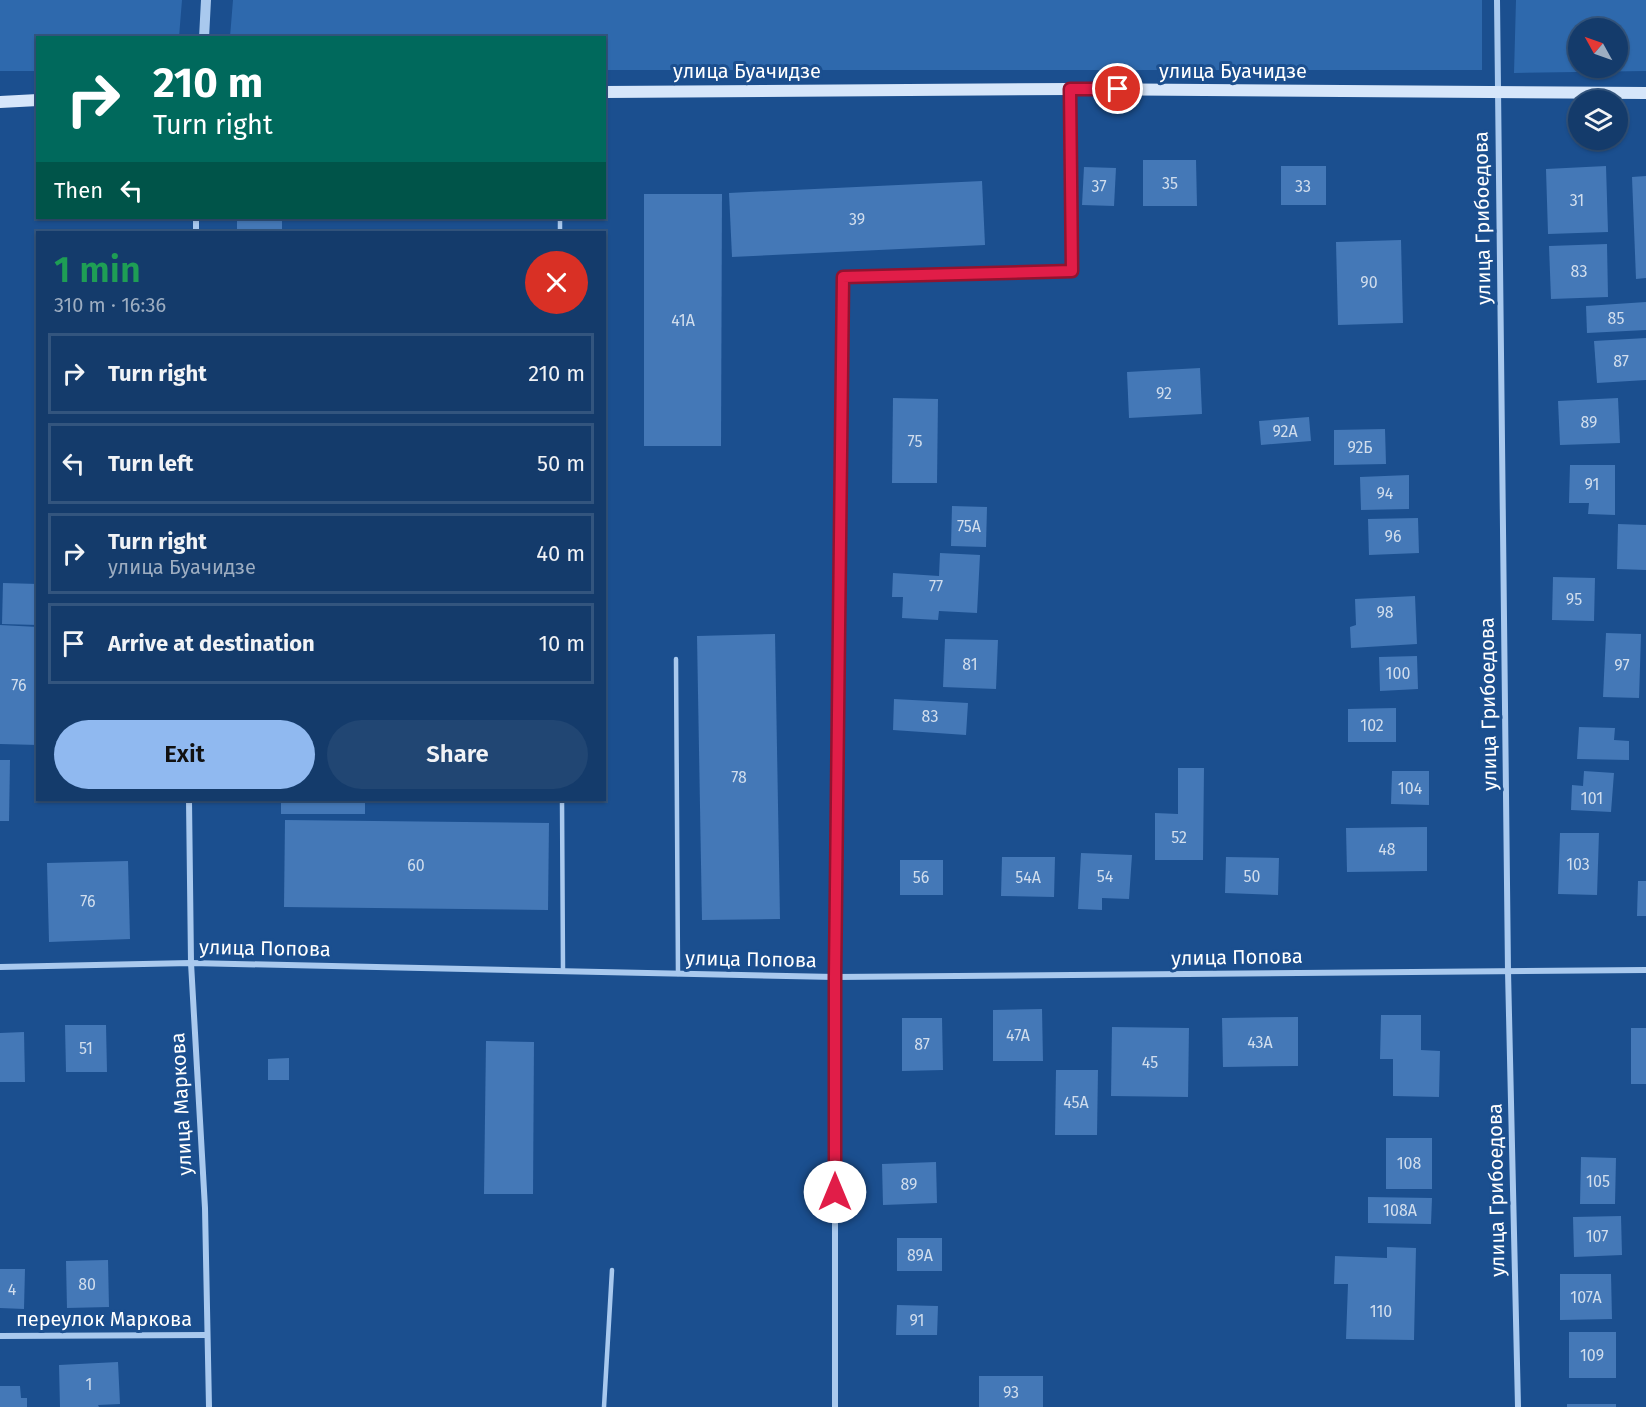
<!DOCTYPE html>
<meta charset="utf-8">
<style>
body{margin:0;font-family:"Fira Sans",sans-serif;background:#214673;color:#f1f3f6;height:100vh;display:flex;flex-direction:column;font-size:22px;white-space:nowrap}
*{box-sizing:border-box;margin:0}
p{font-size:20px;color:#9dadc1}
.icon{flex:none;width:33px;height:33px;fill:none;stroke:currentColor;stroke-width:2;stroke-linecap:round;stroke-linejoin:round}
.map{position:relative;flex:1;overflow:hidden}
.panel{position:absolute;left:36px;top:231px;width:570px;height:570px;display:flex;flex-direction:column;background:#143b6b;border-radius:0px;box-shadow:0 2px 4px #0004,0 0 0 2px #33557e}
.panel>*{flex:none}
.hud{position:absolute;left:36px;top:36px;width:570px;height:183px;border-radius:0px;box-shadow:0 2px 4px #0004,0 0 0 2px #33557e;background:#00695c;color:#fff;overflow:hidden}
.needle{width:39px;rotate:310deg}
.tools{position:absolute;left:1568px;top:18px;display:grid;gap:12px}
.tools a{display:grid;place-items:center;width:60px;height:60px;border-radius:50%;background:#143b6b;box-shadow:0 2px 4px #0004,0 0 0 2px #33557e;font-size:30px}
.pin{position:absolute;display:grid;place-items:center;width:51px;height:51px;color:#fff;margin:-26px;border:3px solid #fff;border-radius:50%;box-shadow:0 2px 6px #0007}
.me{position:absolute;width:66px;margin:-33px;rotate:0deg;stroke-linejoin:round;filter:drop-shadow(0 0 4px #0008)}
.turn{display:flex;align-items:center;gap:21px;height:126px;padding:0 18px;font-size:27px}
.turn .icon{width:78px;height:78px;stroke-width:2.5}
.turn b{display:block;font-size:42px;line-height:51px}
.then{display:flex;align-items:center;height:57px;padding:0 18px;background:#0003;gap:12px;font-size:22px}
.round{display:grid;place-items:center;flex:none;width:63px;height:63px;border-radius:32px;background:#214673}
.head{display:flex;align-items:center;justify-content:space-between;height:102px;padding:0 18px}
h1{font-size:36px;font-weight:600;line-height:45px;color:#1e9e55}
.button{display:flex;gap:12px;margin-top:auto;padding:12px 18px}
.button a{flex:1;height:69px;border-radius:36px;background:#90b9f0;color:#111;font-size:24px;font-weight:600;line-height:69px;text-align:center}
.button a+a{background:#214673;color:#f1f3f6}
ul{padding:0;list-style:none}
li{display:flex;align-items:center;gap:18px;height:81px;margin:0 12px 9px;padding:0 6px;border:3px solid #33557e;border-radius:0px}
li div{flex:1}
li b{display:block;font-size:22px}
li em{font-style:normal}
.map>svg:first-child{display:block}
.green{fill:#2e69ad;fill-rule:evenodd}
.building{fill:#4478b7}
.lines{fill:none;stroke-linecap:round;stroke-linejoin:round}
.service{stroke:#a9c9ee;stroke-width:4.5}
.minor{stroke:#a9c9ee;stroke-width:6}
.tertiary{stroke:#a9c9ee;stroke-width:10}
.secondary{stroke:#d6e6fa;stroke-width:12}
.route-casing{stroke:#92132f;stroke-width:15}
.route{stroke:#e11d48;stroke-width:10}
.labels{text-anchor:middle;stroke-width:6;stroke-linejoin:round;paint-order:stroke}
.number-label{font-size:16px;fill:#d0dded}
.street-label{font-size:20px;fill:#fff;stroke:#1b4f8f}
</style>
<div class="map">
<svg width="1646" height="1407" viewBox="0 0 1646 1407">
<rect width="100%" height="100%" fill="#1b4f8f"/>
<!-- green -->
<g class="green">
<polygon points="0,0 182,0 179,37 38,38 37,71 0,71"/>
<polygon points="233,0 1482,0 1482,70 605,70 604,38 230,37"/>
<path d="M 1516,0 L 1646,0 L 1646,71 L 1514,73 ZM 1617,28 L 1617,68 L 1578,68 L 1578,28 Z"/>
</g>
<!-- building -->
<g class="building">
<polygon points="1143,160 1196,160 1197,206 1143,206"/>
<rect x="1281" y="166" width="45" height="39"/>
<polygon points="1606,166 1608,232 1548,234 1546,169"/>
<polygon points="1084,167 1116,168 1114,206 1082,205"/>
<polygon points="1646,176 1646,278 1636,279 1632,177"/>
<polygon points="982,181 985,245 732,257 729,193"/>
<polygon points="644,194 722,194 721,446 644,446"/>
<rect x="237" y="218" width="45" height="14"/>
<polygon points="1401,240 1403,323 1338,325 1336,242"/>
<polygon points="1607,244 1608,297 1551,299 1549,246"/>
<polygon points="1646,302 1646,330 1587,333 1586,306"/>
<polygon points="1646,338 1646,380 1597,383 1594,341"/>
<polygon points="1200,368 1202,414 1129,418 1127,372"/>
<polygon points="893,398 938,399 937,483 892,483"/>
<polygon points="1618,398 1620,443 1560,445 1558,401"/>
<polygon points="1309,417 1311,441 1261,445 1259,421"/>
<polygon points="1385,429 1386,464 1334,465 1334,430"/>
<polygon points="1570,465 1615,465 1615,515 1588,514 1589,503 1569,503"/>
<polygon points="1409,475 1409,509 1361,510 1360,477"/>
<polygon points="952,506 987,507 986,547 951,546"/>
<polygon points="1418,518 1419,553 1369,555 1368,519"/>
<polygon points="1618,524 1646,525 1646,570 1617,569"/>
<polygon points="940,553 980,555 977,613 939,611 938,620 902,618 903,597 892,597 893,573 939,576"/>
<polygon points="1553,577 1595,578 1594,621 1552,620"/>
<polygon points="3,583 38,584 38,625 2,624"/>
<polygon points="1415,596 1417,644 1351,648 1350,627 1356,625 1355,599"/>
<polygon points="0,625 38,627 38,745 0,744"/>
<polygon points="1606,633 1641,634 1639,698 1603,697"/>
<polygon points="775,634 780,919 702,920 697,636"/>
<polygon points="945,639 998,640 996,689 943,687"/>
<polygon points="1417,656 1418,689 1380,691 1379,657"/>
<polygon points="894,699 968,703 966,735 893,730"/>
<polygon points="1396,708 1396,742 1348,742 1348,709"/>
<polygon points="1579,727 1615,728 1614,740 1629,741 1629,760 1577,759"/>
<polygon points="0,760 10,760 9,821 0,821"/>
<polygon points="1178,768 1204,768 1203,860 1155,860 1155,813 1178,814"/>
<polygon points="1392,771 1429,771 1429,805 1391,804"/>
<polygon points="1584,771 1614,773 1611,812 1571,810 1572,785 1583,786"/>
<rect x="281" y="800" width="84" height="14"/>
<polygon points="285,820 549,823 548,910 284,907"/>
<polygon points="1427,827 1427,871 1347,872 1346,828"/>
<polygon points="1560,833 1599,833 1597,895 1558,894"/>
<polygon points="1081,853 1132,855 1129,899 1102,898 1102,910 1078,909"/>
<polygon points="1002,857 1055,857 1054,897 1001,896"/>
<polygon points="1226,857 1279,858 1278,895 1225,893"/>
<rect x="900" y="860" width="43" height="35"/>
<polygon points="128,861 130,939 49,942 47,863"/>
<polygon points="1638,881 1646,881 1646,916 1637,916"/>
<polygon points="1042,1009 1043,1061 993,1061 993,1010"/>
<polygon points="1381,1015 1421,1015 1421,1050 1440,1051 1439,1097 1393,1096 1393,1059 1380,1059"/>
<polygon points="1298,1017 1298,1066 1223,1067 1222,1018"/>
<polygon points="902,1018 942,1018 943,1070 902,1071"/>
<polygon points="65,1025 106,1025 107,1072 66,1072"/>
<polygon points="1112,1027 1189,1028 1188,1097 1111,1096"/>
<rect x="1631" y="1028" width="15" height="56"/>
<polygon points="24,1032 25,1082 0,1082 0,1033"/>
<polygon points="486,1041 534,1042 533,1194 484,1194"/>
<polygon points="289,1058 289,1080 268,1080 268,1059"/>
<polygon points="1056,1070 1098,1070 1097,1135 1055,1135"/>
<rect x="1386" y="1138" width="46" height="51"/>
<polygon points="1581,1157 1616,1158 1615,1204 1580,1204"/>
<polygon points="936,1162 937,1203 883,1205 882,1164"/>
<polygon points="1368,1197 1432,1198 1431,1224 1368,1223"/>
<polygon points="1621,1216 1622,1255 1574,1257 1573,1217"/>
<rect x="897" y="1238" width="45" height="33"/>
<polygon points="1387,1247 1416,1248 1414,1340 1346,1339 1348,1284 1334,1284 1335,1256 1387,1258"/>
<polygon points="108,1260 109,1307 67,1308 66,1261"/>
<polygon points="0,1269 25,1269 24,1309 0,1308"/>
<polygon points="1560,1274 1611,1274 1612,1319 1560,1320"/>
<polygon points="897,1305 938,1306 937,1335 896,1335"/>
<rect x="1569" y="1332" width="47" height="46"/>
<polygon points="118,1362 120,1404 98,1405 99,1407 60,1407 59,1365"/>
<rect x="979" y="1376" width="64" height="31"/>
<polygon points="0,1386 20,1386 21,1398 27,1398 27,1407 0,1407"/>
<rect x="1567" y="1404" width="49" height="3"/>
</g>
<g class="lines">
<!-- service -->
<g class="service">
<polyline points="560,218 560,232"/>
<polyline points="843,277 1072,271 1070,92"/>
<polyline points="676,659 678,974"/>
<polyline points="562,800 563,971"/>
<polyline points="604,1407 612,1270"/>
</g>
<!-- minor -->
<g class="minor">
<polyline points="1497,0 1508,971 1518,1407"/>
<polyline points="196,232 196,218"/>
<polyline points="189,800 191,963 205,1208 209,1407"/>
<polyline points="0,967 191,963 835,977 1646,970"/>
<polyline points="0,1336 207,1335"/>
<polyline points="835,1407 835,977 843,277"/>
</g>
<!-- tertiary -->
<polyline class="tertiary" points="204,38 206,0"/>
<!-- secondary -->
<g class="secondary">
<polyline points="604,92 1070,89 1646,93"/>
<polyline points="0,102 38,100"/>
</g>
</g>
<g class="lines">
<defs>
<polyline id="route" points="835,1192 835,977 843,277 1072,271 1070,89 1118,89"/>
</defs>
<!-- route casing -->
<use href="#route" class="route-casing"/>
<!-- route -->
<use href="#route" class="route"/>
</g>
<g class="labels">
<!-- number labels -->
<g class="number-label">
<text x="1170" y="189">35</text>
<text x="1099" y="192">37</text>
<text x="1303" y="192">33</text>
<text x="1577" y="206">31</text>
<text x="857" y="225">39</text>
<text x="1579" y="277">83</text>
<text x="1369" y="288">90</text>
<text x="1616" y="324">85</text>
<text x="683" y="326">41А</text>
<text x="1621" y="367">87</text>
<text x="1164" y="399">92</text>
<text x="1589" y="428">89</text>
<text x="1285" y="437">92А</text>
<text x="915" y="447">75</text>
<text x="1360" y="453">92Б</text>
<text x="1592" y="490">91</text>
<text x="1385" y="499">94</text>
<text x="969" y="532">75А</text>
<text x="1393" y="542">96</text>
<text x="936" y="592">77</text>
<text x="1574" y="605">95</text>
<text x="1385" y="618">98</text>
<text x="970" y="670">81</text>
<text x="1622" y="671">97</text>
<text x="1398" y="679">100</text>
<text x="19" y="691">76</text>
<text x="930" y="722">83</text>
<text x="1372" y="731">102</text>
<text x="739" y="783">78</text>
<text x="1410" y="794">104</text>
<text x="1592" y="804">101</text>
<text x="1179" y="843">52</text>
<text x="1387" y="855">48</text>
<text x="1578" y="870">103</text>
<text x="416" y="871">60</text>
<text x="1105" y="882">54</text>
<text x="1252" y="882">50</text>
<text x="921" y="883">56</text>
<text x="1028" y="883">54А</text>
<text x="88" y="907">76</text>
<text x="1018" y="1041">47А</text>
<text x="1260" y="1048">43А</text>
<text x="922" y="1050">87</text>
<text x="86" y="1054">51</text>
<text x="1150" y="1068">45</text>
<text x="1076" y="1108">45А</text>
<text x="1409" y="1169">108</text>
<text x="1598" y="1187">105</text>
<text x="909" y="1190">89</text>
<text x="1400" y="1216">108А</text>
<text x="1597" y="1242">107</text>
<text x="920" y="1261">89А</text>
<text x="87" y="1290">80</text>
<text x="12" y="1295">4</text>
<text x="1586" y="1303">107А</text>
<text x="1381" y="1317">110</text>
<text x="917" y="1326">91</text>
<text x="1592" y="1361">109</text>
<text x="89" y="1390">1</text>
<text x="1011" y="1398">93</text>
</g>
<!-- street labels -->
<g class="street-label">
<text x="747" y="78">улица Буачидзе</text>
<text x="1233" y="78">улица Буачидзе</text>
<text transform="translate(1482 218) rotate(-91)" y="7">улица Грибоедова</text>
<text transform="translate(1488 704) rotate(-91)" y="7">улица Грибоедова</text>
<text transform="translate(265 948) rotate(1)" y="7">улица Попова</text>
<text transform="translate(1237 957) rotate(-1)" y="7">улица Попова</text>
<text transform="translate(751 959) rotate(1)" y="7">улица Попова</text>
<text transform="translate(181 1104) rotate(-93)" y="7">улица Маркова</text>
<text transform="translate(1496 1190) rotate(-91)" y="7">улица Грибоедова</text>
<text x="104" y="1326">переулок Маркова</text>
</g>
</g>
</svg>
<div class="tools">
<a><svg class="needle" viewBox="-14 -14 28 28"><path d="M0-13l5 13h-10z" fill="#e53935"/><path d="M0 13l5-13h-10z" fill="#9dadc1"/></svg></a>
<a><svg class="icon" aria-label="layers" viewBox="0 0 24 24"><path d="M12 4l9 5-9 5-9-5zM3 14l9 5 9-5"/></svg></a>
</div>
<div class="pin" style="left:1118px;top:89px;background:#d93025"><svg class="icon" aria-label="arrive" viewBox="0 0 24 24"><path d="M6 21V4h12l-3 4 3 4H6"/></svg></div>
<svg class="me" style="left:835px;top:1192px" viewBox="-20 -20 40 40"><circle r="19" fill="#fff"/><path d="M0-13L10 11 0 6-10 11z" fill="#e11d48"/></svg>
<div class="hud">
<div class="turn"><svg class="icon" aria-label="right" viewBox="0 0 24 24"><path d="M7 20v-9h11M14 6l5 5-5 5"/></svg><div><b>210 m</b>Turn right</div></div>
<div class="then">Then<svg class="icon" aria-label="left" viewBox="0 0 24 24"><path d="M17 20v-9H6M10 6l-5 5 5 5"/></svg></div>
</div>
<section class="panel">
<div class="head"><div><h1>1 min</h1><p>310 m · 16:36</p></div><a class="round" style="background:#d93025;color:#fff"><svg class="icon" aria-label="close" viewBox="0 0 24 24"><path d="M6 6l12 12M18 6L6 18"/></svg></a></div>
<ul>
<li><svg class="icon" aria-label="right" viewBox="0 0 24 24"><path d="M7 20v-9h11M14 6l5 5-5 5"/></svg><div><b>Turn right</b></div><em>210 m</em></li>
<li><svg class="icon" aria-label="left" viewBox="0 0 24 24"><path d="M17 20v-9H6M10 6l-5 5 5 5"/></svg><div><b>Turn left</b></div><em>50 m</em></li>
<li><svg class="icon" aria-label="right" viewBox="0 0 24 24"><path d="M7 20v-9h11M14 6l5 5-5 5"/></svg><div><b>Turn right</b><p>улица Буачидзе</p></div><em>40 m</em></li>
<li><svg class="icon" aria-label="arrive" viewBox="0 0 24 24"><path d="M6 21V4h12l-3 4 3 4H6"/></svg><div><b>Arrive at destination</b></div><em>10 m</em></li>
</ul>
<div class="button"><a>Exit</a><a>Share</a></div>
</section>
</div>
